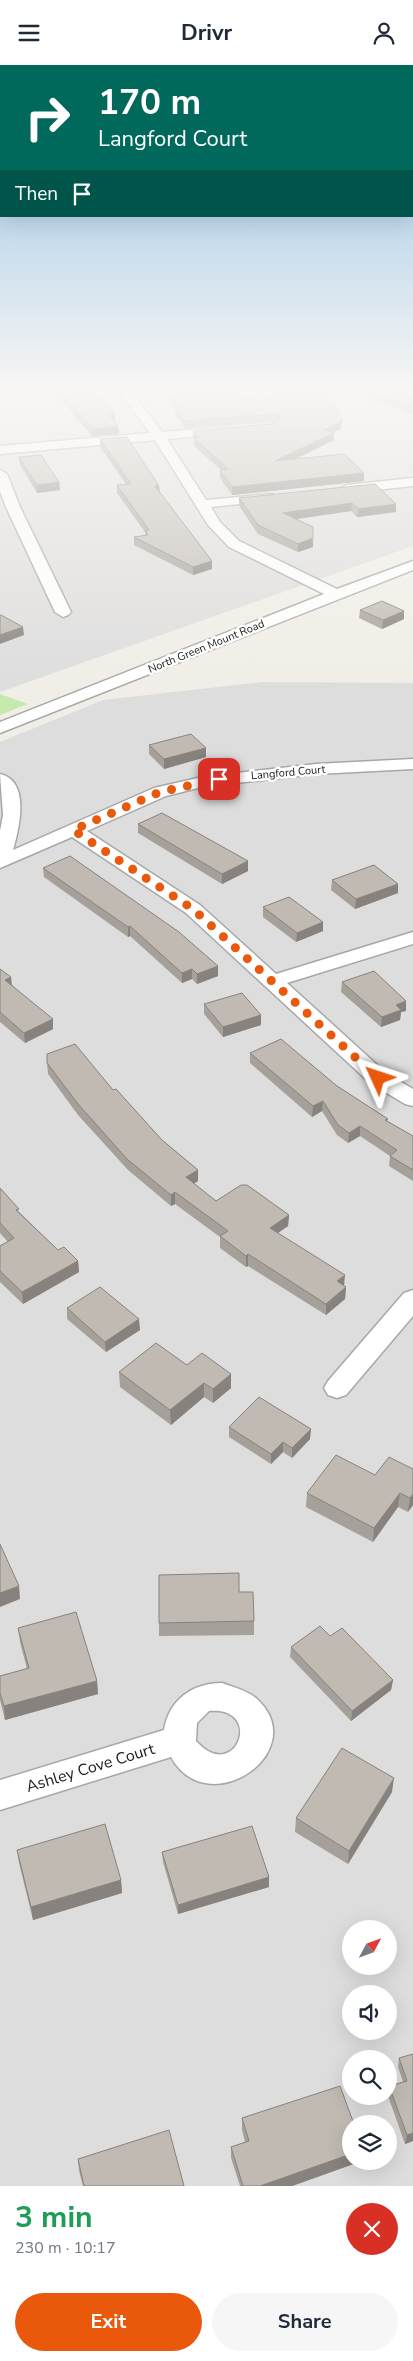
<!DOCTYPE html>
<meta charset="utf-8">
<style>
body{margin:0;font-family:"Nunito Sans",sans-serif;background:#f6f6f7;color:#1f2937;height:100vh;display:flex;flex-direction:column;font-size:19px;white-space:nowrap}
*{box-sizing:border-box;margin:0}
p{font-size:16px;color:#747a83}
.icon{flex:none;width:28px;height:28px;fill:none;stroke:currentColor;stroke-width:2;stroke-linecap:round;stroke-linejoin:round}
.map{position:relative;height:2121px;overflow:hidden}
.sheet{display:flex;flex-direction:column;background:#fff;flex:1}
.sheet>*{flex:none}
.guide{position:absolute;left:0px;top:0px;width:414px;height:152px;box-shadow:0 5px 20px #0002;background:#00695c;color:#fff;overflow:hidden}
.needle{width:32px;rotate:49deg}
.controls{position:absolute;left:342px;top:1855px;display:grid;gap:10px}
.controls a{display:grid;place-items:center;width:55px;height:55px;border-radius:50%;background:#fff;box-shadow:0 5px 20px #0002;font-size:25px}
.pin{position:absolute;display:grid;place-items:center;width:42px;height:42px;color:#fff;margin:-21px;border-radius:10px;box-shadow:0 2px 8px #0006}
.me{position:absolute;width:55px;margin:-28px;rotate:312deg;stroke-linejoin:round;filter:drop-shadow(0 0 4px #0008)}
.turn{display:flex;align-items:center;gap:18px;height:105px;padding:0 15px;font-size:22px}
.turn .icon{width:65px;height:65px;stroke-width:2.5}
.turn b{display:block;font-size:35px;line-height:42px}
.then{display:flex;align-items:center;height:48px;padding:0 15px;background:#0003;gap:10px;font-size:19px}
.round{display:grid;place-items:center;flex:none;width:52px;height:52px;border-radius:26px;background:#f6f6f7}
.head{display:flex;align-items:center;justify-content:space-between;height:85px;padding:0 15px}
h1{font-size:30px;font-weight:700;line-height:38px;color:#1e9e55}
.action{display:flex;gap:10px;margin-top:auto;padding:10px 15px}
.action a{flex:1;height:58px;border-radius:30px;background:#ea580c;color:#fff;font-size:20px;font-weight:700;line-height:58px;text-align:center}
.action a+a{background:#f6f6f7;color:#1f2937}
header{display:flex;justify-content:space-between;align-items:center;height:65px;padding:0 15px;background:#fff;font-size:22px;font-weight:700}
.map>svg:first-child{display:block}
.residential{fill:#dedddd;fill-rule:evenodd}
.grass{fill:#c6e9ad}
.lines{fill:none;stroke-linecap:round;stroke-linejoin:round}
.minor-casing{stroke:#a7a7a7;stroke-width:3}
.minor{fill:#fff;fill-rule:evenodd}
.wall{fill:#a6a09a}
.shaded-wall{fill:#87827d}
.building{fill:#c1bab3;stroke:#87827d}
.route{stroke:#ea580c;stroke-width:9;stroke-dasharray:0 16.2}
.labels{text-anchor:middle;stroke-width:5;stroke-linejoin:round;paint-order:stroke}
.far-street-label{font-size:11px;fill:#202020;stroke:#fff}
.near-street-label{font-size:16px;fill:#202020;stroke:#fff}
</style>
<header><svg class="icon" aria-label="menu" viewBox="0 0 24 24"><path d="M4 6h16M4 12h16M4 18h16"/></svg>Drivr<svg class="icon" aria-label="person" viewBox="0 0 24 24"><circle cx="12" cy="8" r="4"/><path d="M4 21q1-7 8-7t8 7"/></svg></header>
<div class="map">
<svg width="413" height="2121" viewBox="0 0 413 2121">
<rect width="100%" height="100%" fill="#f0eee6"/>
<!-- residential -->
<g class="residential">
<polygon points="0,327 413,327 413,481 0,627"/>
<path d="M 262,617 L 413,618 L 413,2121 L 0,2121 L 0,677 L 103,635 ZM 351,1864 L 389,1864 L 389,1901 L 351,1901 ZM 351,1929 L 389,1929 L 389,1966 L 351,1966 ZM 351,1994 L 389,1994 L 389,2031 L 351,2031 ZM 351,2059 L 389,2059 L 389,2096 L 351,2096 Z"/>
</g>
<!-- grass -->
<polygon class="grass" points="0,629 28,639 0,650"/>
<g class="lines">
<defs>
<g id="minor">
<polygon points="120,327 132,327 162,367 227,362 229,365 223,369 167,374 206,435 273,429 275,432 273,435 268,436 211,442 220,457 239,476 337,524 413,496 413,505 0,668 0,657 324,529 229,482 208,460 155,375 0,389 0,381 150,368"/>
<polygon points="0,405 7,409 20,442 71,547 68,550 63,552 55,547 6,442 0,426"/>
<polygon points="413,413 413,421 347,428 340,424 347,420"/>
<path d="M 413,694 L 413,704 L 316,709 L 202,722 L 166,731 L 87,766 L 200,840 L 276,909 L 413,867 L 413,879 L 287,918 L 386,1008 L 413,1024 L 413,1041 L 405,1039 L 370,1018 L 186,848 L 72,772 L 0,803 L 0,766 L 3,750 L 0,709 C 31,716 19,764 13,785 L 154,723 L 202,712 L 316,699 Z"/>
<polygon points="413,1225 413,1251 346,1330 337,1333 328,1330 324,1323 328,1316 404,1228"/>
<path d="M 222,1618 C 233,1622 249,1626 257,1634 C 313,1686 208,1759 171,1692 L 0,1745 L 0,1715 L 164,1665 C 169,1635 192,1618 222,1618 ZM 209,1646 C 265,1641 236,1720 196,1676 L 197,1658 Z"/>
</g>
</defs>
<!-- minor casing -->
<use href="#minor" class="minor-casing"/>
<!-- minor -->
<use href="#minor" class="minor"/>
</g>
<!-- wall -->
<g class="wall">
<polygon points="54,327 96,327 115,349 114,356 118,361 119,369 92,371"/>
<polygon points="158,327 238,327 248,335 341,364 333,368 334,375 295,394 364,416 232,430 220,413 220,405 221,405 194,381 193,366 272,359 275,357 185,363 175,350 175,343 176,343"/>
<polygon points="349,327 413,327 413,349"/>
<polygon points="100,374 159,421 160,428 212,504 193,510 134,480 134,472 145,471 145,467 117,428 117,420 126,419 100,382"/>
<polygon points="19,392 59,417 60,425 37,428 20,400"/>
<polygon points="239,433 396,439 396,447 357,452 351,446 296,454 313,482 298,487 258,469 239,441"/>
<polygon points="360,545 404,546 404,554 382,564 359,553"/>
<polygon points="149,680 206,692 164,704 149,689"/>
<polygon points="138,759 248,796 248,806 222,819 138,768"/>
<polygon points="43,803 218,911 197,919 192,914 182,918 130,871 128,872 44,812"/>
<polygon points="332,815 398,819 398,828 355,844 331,825"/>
<polygon points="263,842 323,857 323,866 296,877 263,852"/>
<polygon points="0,904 12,920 53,964 25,978 0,957"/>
<polygon points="342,917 406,946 401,947 400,955 381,962 341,927"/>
<polygon points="204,939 261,950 261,960 223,972 204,949"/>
<polygon points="250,988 337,1021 388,1054 387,1056 413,1071 413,1116 389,1101 390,1091 360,1071 348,1078 337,1070 322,1046 312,1052 250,998"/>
<polygon points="47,998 113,1025 162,1075 198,1105 198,1116 194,1119 216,1136 289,1150 288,1161 278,1168 346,1222 345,1234 326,1250 248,1201 246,1202 220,1183 220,1172 175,1139 171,1141 128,1105 78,1050 48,1009"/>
<polygon points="0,1123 19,1147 58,1185 78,1196 79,1207 23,1239 0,1217 0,1181 8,1177 0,1168"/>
<polygon points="67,1243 140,1265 106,1287 67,1254"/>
<polygon points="187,1300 231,1309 231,1323 213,1338 204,1332 171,1360 120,1322 119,1307"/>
<polygon points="229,1362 310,1374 292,1393 283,1387 271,1399 229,1372"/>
<polygon points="413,1404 413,1440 408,1447 398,1442 373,1477 306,1442 307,1428 375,1410"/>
<polygon points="239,1527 254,1556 254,1570 159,1571 159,1558"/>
<polygon points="18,1563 97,1616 98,1629 5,1655 0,1635 0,1611 27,1604 20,1577"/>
<polygon points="330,1571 393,1615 391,1625 351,1656 290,1592 291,1582"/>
<polygon points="392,1727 348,1799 295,1767 296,1753"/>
<polygon points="17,1785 121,1815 122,1828 33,1855 19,1798"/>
<polygon points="162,1787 269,1822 178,1849 163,1797"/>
<polygon points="413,1989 413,2076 405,2079 388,2031 389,2031 389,2021 403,2017 398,2002 399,1993"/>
<polygon points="242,2053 362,2096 292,2121 240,2121 231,2093 231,2082 245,2077 242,2065"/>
<polygon points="78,2094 184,2121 83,2121 79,2106"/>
</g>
<!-- shaded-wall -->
<g class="shaded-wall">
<polygon points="115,349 115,356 109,357 109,350"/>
<polygon points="342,356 341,364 323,372 324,365"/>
<polygon points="118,361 119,369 92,371 92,364"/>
<polygon points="334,368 334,375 275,404 275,396"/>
<polygon points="364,408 364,416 232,430 232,422"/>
<polygon points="59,417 60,425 37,428 37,420"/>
<polygon points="155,421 159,421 160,429"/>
<polygon points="352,438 351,446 283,456 283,448"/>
<polygon points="396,439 396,447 357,452 358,444"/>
<polygon points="313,473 313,482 298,487 298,479"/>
<polygon points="212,496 212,504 193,510 193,502"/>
<polygon points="404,546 404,554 382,564 383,555"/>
<polygon points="23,562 24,570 0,579 0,570"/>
<polygon points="206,683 206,692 164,704 164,694"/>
<polygon points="248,796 248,806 222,819 222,809"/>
<polygon points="398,819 398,828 355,844 356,834"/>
<polygon points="323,857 323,866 296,877 297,868"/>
<polygon points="130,861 130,871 128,872 128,862"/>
<polygon points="218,901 218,911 197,919 197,909"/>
<polygon points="192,904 192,914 182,918 182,908"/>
<polygon points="11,912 12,921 5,915"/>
<polygon points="406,936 406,946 401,947 400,955 381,962 382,952 396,940"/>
<polygon points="261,950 261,960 223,972 223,962"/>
<polygon points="53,954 53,964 25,978 24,968"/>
<polygon points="323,1036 322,1046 312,1052 313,1041"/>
<polygon points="360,1061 360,1071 348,1078 349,1068"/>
<polygon points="198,1105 198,1116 186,1123 186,1112"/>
<polygon points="175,1127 175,1139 171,1141 171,1130"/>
<polygon points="289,1150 288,1161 269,1174 270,1163"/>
<polygon points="248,1189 248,1201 246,1202 246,1191"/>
<polygon points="78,1196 79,1207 23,1239 22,1227"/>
<polygon points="345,1210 344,1221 337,1216"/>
<polygon points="346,1222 345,1234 326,1250 326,1239"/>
<polygon points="139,1254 140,1265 106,1287 105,1277"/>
<polygon points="231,1309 231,1323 213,1338 213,1324"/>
<polygon points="204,1318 204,1332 171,1360 170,1345"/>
<polygon points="311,1364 310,1374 292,1393 292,1383"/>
<polygon points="283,1377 283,1387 271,1399 271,1389"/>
<polygon points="400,1428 398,1442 373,1477 374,1463"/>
<polygon points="413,1429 413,1440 408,1447 410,1433"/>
<polygon points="19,1521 20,1534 0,1542 0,1528"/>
<polygon points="393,1615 391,1625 351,1656 352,1646"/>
<polygon points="97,1616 98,1629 5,1655 4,1641"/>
<polygon points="394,1713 392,1727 348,1799 349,1786"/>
<polygon points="269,1812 269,1822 178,1849 178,1840"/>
<polygon points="121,1815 122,1828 33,1855 31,1842"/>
<polygon points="413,2068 413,2076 405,2079 407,2070"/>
<polygon points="351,2089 351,2096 362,2096 292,2121 260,2121"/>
</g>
<!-- building -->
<g class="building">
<polygon points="60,327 96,327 115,349 109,350 118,361 92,364"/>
<polygon points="166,327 238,327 248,335 253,334 257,337 275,327 329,327 342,356 324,365 334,368 275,396 344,389 364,408 232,422 220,405 228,404 194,373 198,372 193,366 272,359 280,354 278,349 185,356 175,343 183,342"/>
<polygon points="370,327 413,327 413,342"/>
<polygon points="127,372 159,421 155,421 212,496 193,502 134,472 148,470 145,466 149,465 117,420 131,419 100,374"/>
<polygon points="41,390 59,417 37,420 19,392"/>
<polygon points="375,419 396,439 358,444 352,438 283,448 313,462 313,473 298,479 258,460 239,433"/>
<polygon points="382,536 404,546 383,555 360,545"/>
<polygon points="0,550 1,550 23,562 0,570"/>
<polygon points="191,669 206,683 164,694 149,680"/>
<polygon points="162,748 248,796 222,809 138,759"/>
<polygon points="70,791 179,867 218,901 197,909 192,904 182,908 130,861 128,862 43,803"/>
<polygon points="374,800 398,819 356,834 332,815"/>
<polygon points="289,832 323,857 297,868 263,842"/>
<polygon points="0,904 11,912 5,915 53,954 24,968 0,947"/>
<polygon points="374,906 406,936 396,940 401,945 382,952 342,917"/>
<polygon points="242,928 261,950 223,962 204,939"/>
<polygon points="281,974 337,1021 388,1054 385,1055 413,1071 413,1105 390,1091 397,1085 360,1061 349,1068 338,1060 323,1036 313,1041 250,988"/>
<polygon points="75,979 113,1025 116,1024 162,1075 198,1105 186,1112 216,1136 241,1120 247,1120 289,1150 270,1163 345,1210 337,1216 346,1222 326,1239 248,1189 246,1191 220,1171 228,1166 175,1127 171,1130 127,1094 78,1039 47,998 47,989"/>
<polygon points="0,1123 19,1144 16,1145 58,1185 64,1182 78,1196 22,1227 0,1206 0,1181 14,1173 0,1158"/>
<polygon points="100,1222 139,1254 105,1277 67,1243"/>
<polygon points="156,1278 187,1300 202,1288 231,1309 213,1324 204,1318 170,1345 119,1307"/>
<polygon points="259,1332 311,1364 292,1383 283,1377 271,1389 229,1362"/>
<polygon points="336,1390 375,1410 389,1392 413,1404 413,1429 410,1433 400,1428 374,1463 307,1428"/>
<polygon points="0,1479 19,1521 0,1528"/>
<polygon points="239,1508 239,1527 253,1527 254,1556 159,1558 159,1510"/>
<polygon points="76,1547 97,1616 4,1641 0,1628 0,1611 29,1603 18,1563"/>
<polygon points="320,1561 330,1571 342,1563 393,1615 352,1646 291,1582"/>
<polygon points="342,1683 394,1713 349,1786 296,1753"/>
<polygon points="105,1759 121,1815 31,1842 17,1785"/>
<polygon points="252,1761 269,1812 178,1840 162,1787"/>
<polygon points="413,1989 413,2068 407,2070 389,2021 407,2016 399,1993"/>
<polygon points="340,2021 354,2059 351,2059 351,2089 260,2121 243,2121 231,2082 249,2076 242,2053"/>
<polygon points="169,2065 184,2121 84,2121 78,2094"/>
</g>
<!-- sky -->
<linearGradient id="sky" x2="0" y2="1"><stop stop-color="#8ebee4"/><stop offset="0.52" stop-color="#f8f7f4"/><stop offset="1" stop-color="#f8f7f4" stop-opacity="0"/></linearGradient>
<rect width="413" height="624" fill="url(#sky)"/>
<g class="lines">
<!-- route -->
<polyline class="route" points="219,714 160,727 73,765 193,844 378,1013"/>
</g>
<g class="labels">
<!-- far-street labels -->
<g class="far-street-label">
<text transform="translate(206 581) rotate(-22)" y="4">North Green Mount Road</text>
<text transform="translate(288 707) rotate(-5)" y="4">Langford Court</text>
</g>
<!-- near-street labels -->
<g class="near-street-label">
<text transform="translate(90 1702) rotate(-17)" y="6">Ashley Cove Court</text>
</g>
</g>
</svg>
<div class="controls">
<a><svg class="needle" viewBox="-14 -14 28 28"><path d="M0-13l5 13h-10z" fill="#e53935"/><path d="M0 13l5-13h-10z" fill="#747a83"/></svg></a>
<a><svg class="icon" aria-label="sound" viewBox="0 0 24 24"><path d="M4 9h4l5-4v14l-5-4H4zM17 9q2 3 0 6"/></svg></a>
<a><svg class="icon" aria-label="search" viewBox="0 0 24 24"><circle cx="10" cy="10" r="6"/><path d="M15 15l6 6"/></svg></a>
<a><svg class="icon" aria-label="layers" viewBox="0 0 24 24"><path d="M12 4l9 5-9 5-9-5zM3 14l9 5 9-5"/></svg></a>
</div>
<div class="pin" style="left:219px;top:714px;background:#d93025"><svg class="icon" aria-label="arrive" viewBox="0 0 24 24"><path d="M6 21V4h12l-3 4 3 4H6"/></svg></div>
<svg class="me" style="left:378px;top:1013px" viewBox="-20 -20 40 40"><path d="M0-17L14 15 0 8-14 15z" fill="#ea580c" stroke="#fff" stroke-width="4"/></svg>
<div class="guide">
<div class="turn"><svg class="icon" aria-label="right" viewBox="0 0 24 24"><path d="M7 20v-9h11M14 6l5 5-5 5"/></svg><div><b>170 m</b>Langford Court</div></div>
<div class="then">Then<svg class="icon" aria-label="arrive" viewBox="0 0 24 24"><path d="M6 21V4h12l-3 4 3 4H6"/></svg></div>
</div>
</div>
<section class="sheet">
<div class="head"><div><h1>3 min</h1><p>230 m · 10:17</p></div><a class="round" style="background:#d93025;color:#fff"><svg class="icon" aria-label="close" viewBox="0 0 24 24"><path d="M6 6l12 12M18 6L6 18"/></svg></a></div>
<div class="action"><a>Exit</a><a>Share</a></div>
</section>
